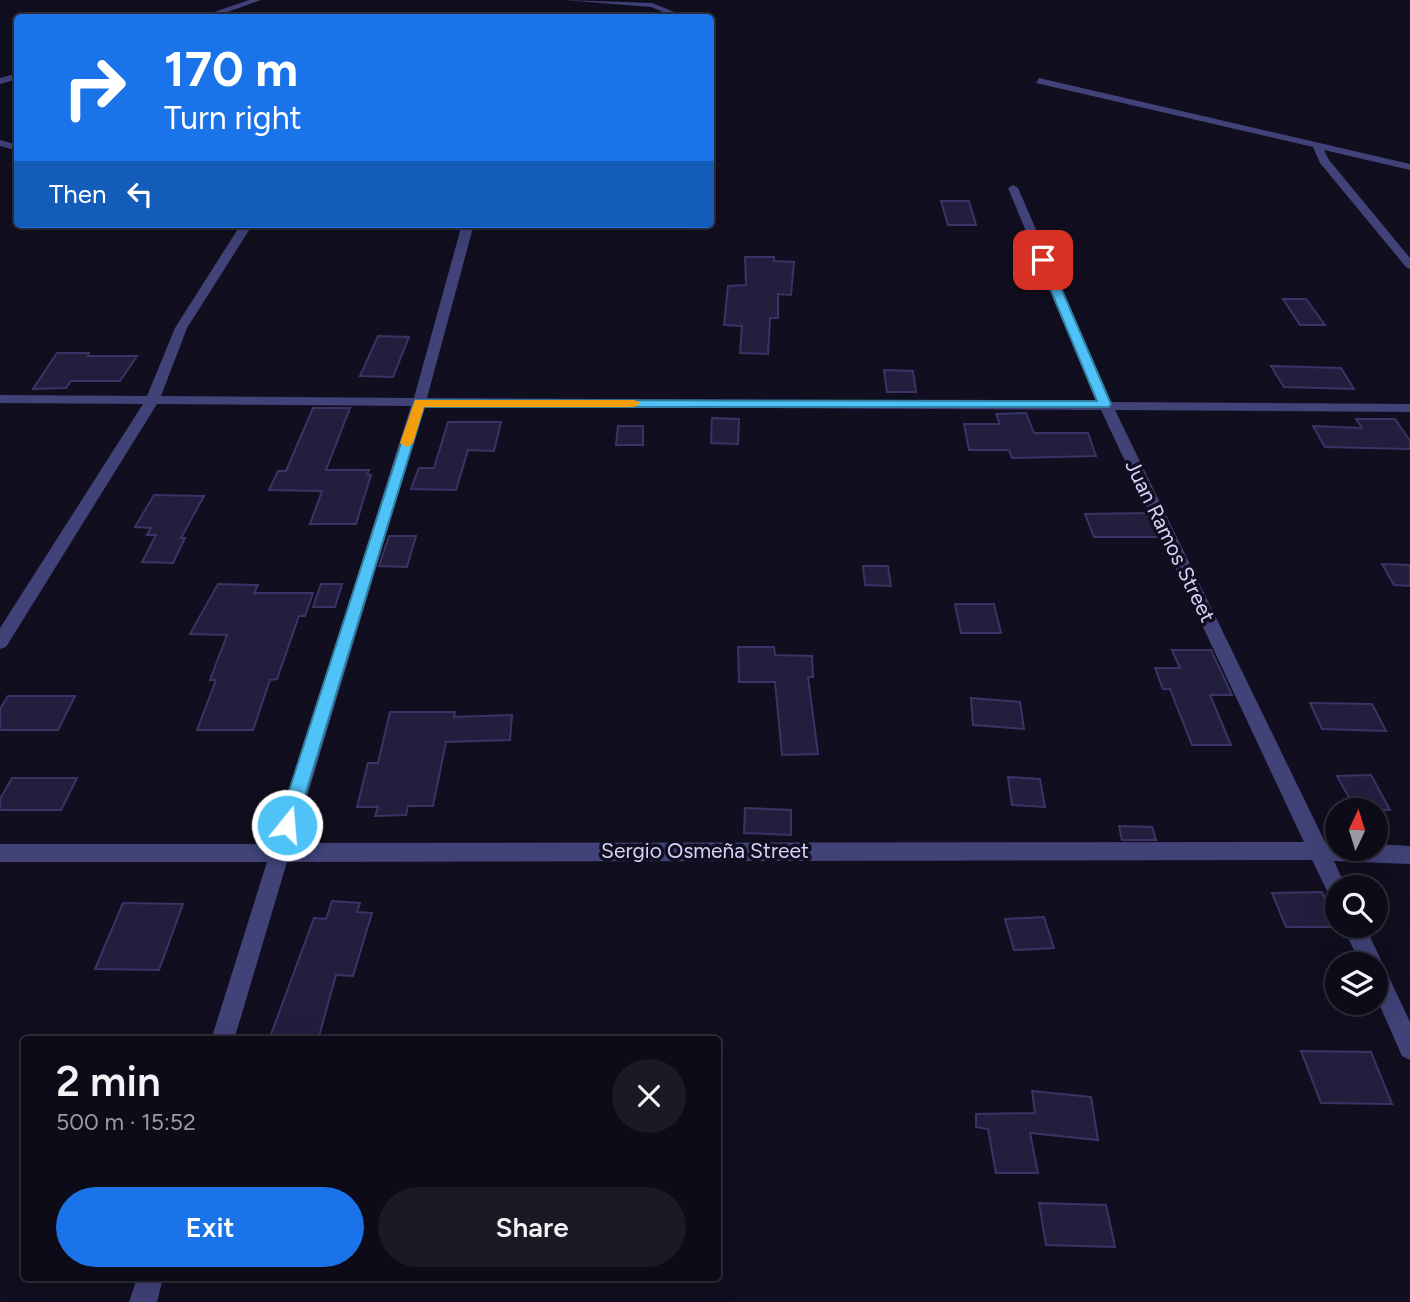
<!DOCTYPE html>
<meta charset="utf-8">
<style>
body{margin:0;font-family:Figtree,sans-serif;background:#1b1924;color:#f1f3f6;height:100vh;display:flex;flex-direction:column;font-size:26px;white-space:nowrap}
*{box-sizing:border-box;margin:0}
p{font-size:23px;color:#9a9ba1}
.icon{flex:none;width:38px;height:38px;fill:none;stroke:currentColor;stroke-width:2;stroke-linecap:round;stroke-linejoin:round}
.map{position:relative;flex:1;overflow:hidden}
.sheet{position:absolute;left:21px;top:1036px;width:700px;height:245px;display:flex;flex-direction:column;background:#0d0b17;border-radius:7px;box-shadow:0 7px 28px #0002,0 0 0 2px #2d2b36}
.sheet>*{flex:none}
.top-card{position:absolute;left:14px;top:14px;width:700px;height:214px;border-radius:7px;box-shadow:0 7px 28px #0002,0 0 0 2px #2d2b36;background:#1a73e8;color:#fff;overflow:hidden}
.needle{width:46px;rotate:4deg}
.controls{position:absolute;left:1325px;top:798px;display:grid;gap:14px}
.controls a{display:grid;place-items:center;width:63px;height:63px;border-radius:50%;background:#0d0b17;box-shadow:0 7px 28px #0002,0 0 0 2px #2d2b36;font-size:35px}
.pin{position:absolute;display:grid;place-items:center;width:60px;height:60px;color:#fff;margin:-30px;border-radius:14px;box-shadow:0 4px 10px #0006}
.me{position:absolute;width:77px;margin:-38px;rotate:17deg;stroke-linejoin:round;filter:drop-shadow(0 0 5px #0008)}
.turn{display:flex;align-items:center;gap:24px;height:147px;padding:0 35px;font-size:32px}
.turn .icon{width:91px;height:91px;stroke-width:2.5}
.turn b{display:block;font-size:49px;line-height:60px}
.then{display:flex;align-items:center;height:66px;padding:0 35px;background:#0003;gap:14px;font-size:26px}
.round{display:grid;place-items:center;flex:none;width:74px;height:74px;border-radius:37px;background:#1b1924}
.headline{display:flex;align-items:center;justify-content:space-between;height:119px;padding:0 35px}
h1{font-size:42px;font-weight:600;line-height:52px}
.cta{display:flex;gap:14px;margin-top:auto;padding:14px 35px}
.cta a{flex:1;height:80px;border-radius:42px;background:#1a73e8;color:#fff;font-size:28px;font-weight:600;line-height:80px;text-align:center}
.cta a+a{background:#1b1924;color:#f1f3f6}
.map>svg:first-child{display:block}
.building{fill:#221e3d;stroke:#3a3366;stroke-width:2}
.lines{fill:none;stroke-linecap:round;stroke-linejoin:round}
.minor{fill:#404278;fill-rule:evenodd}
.route{fill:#4fc3f7;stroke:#337fa1;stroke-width:2}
.slow{fill:#f59e0b}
.labels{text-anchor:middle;stroke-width:7;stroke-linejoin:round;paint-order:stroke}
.street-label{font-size:21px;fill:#d5d3f9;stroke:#110f1f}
</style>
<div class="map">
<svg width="1410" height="1302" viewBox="0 0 1410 1302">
<rect width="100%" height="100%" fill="#110f1f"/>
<!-- building -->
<g class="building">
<polygon points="941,201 969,201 976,225 948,225"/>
<polygon points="745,257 774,257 774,261 794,262 791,295 778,294 778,318 770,318 768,354 740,353 742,326 724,325 728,286 746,285"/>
<polygon points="1283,299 1306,299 1325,325 1300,325"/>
<polygon points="378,336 409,337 393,377 360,376"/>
<polygon points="57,353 89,353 88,356 137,356 120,381 71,381 66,388 33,389"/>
<polygon points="1271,366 1341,368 1354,389 1284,387"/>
<polygon points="884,370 913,371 916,392 887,392"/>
<polygon points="313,408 350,408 326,470 369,470 367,474 371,475 356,524 310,524 322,491 269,490 278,471 286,471"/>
<polygon points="1026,413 1034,433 1088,433 1096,456 1012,458 1009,450 969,450 964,424 1000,424 996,414"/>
<polygon points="712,418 739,419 738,444 711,443"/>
<polygon points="1356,419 1395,419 1410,441 1410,449 1325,447 1313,426 1362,428"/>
<polygon points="448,422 501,422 494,451 468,450 456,490 411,489 419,468 434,468"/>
<polygon points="618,426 643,426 643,445 616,445"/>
<polygon points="154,495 204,496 181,538 185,538 173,563 142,562 156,535 147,535 151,528 135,527"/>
<polygon points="1147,513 1158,537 1094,537 1085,514"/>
<polygon points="389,536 416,536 407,567 379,566"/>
<polygon points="1382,564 1410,565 1410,586 1394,585"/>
<polygon points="863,566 888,566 891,586 865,585"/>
<polygon points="218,584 258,585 254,593 313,593 305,616 299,616 277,679 270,680 253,730 197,730 216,680 210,680 227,635 190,634"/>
<polygon points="321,584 342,584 335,607 313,607"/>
<polygon points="955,604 994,604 1001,633 961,633"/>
<polygon points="738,647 774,647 775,655 812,656 813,677 808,677 818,754 782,755 775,682 739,682"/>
<polygon points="1172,650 1211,650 1232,695 1210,695 1231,745 1192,745 1170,689 1163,689 1155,668 1180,668"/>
<polygon points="8,696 75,696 58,730 0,730 0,709"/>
<polygon points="971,698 1020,702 1024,729 973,725"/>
<polygon points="1310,703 1372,704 1386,731 1322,729"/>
<polygon points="390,712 455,712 454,717 512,715 510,740 446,742 433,806 408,806 406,815 375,816 378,807 357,807 368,763 378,763"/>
<polygon points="1371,775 1390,810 1356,810 1337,776"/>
<polygon points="1008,777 1040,779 1045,807 1012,805"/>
<polygon points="12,778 77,778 61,810 0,810 0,799"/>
<polygon points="745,808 791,810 791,835 744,833"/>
<polygon points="1119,826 1152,827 1156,840 1122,840"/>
<polygon points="1322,892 1337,927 1286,927 1272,893"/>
<polygon points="332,901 360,903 357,912 372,913 353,976 336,975 318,1040 269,1040 314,918 326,919"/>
<polygon points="123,903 183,904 159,970 95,969"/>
<polygon points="1044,917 1054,948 1014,950 1005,919"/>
<polygon points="1301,1051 1371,1052 1392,1104 1321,1103"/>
<polygon points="1032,1091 1091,1097 1098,1140 1030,1133 1038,1173 996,1173 988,1129 976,1127 976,1114 1035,1113"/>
<polygon points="1039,1203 1106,1205 1115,1247 1046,1245"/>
</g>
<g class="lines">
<!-- minor -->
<g class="minor">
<polygon points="249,0 261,0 211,18 197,18"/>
<polygon points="564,0 652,3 689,18 677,18 651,7"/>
<polygon points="18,73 18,79 0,84 0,78"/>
<polygon points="1039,78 1410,164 1410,170 1324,150 1329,160 1410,258 1410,269 1406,267 1320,163 1313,147 1036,83"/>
<polygon points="0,140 18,145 18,151 0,146"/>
<path d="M 1013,185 L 1018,188 L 1111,402 L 1410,404 L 1410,412 L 1115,410 L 1325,842 L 1337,843 L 1337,849 L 1376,849 L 1376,844 L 1410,846 L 1410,864 L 1334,861 L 1346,887 L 1337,887 L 1337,900 L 1330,897 L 1312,860 L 287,862 L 234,1040 L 211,1040 L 267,862 L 0,862 L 0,844 L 273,844 L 411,406 L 157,404 L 6,647 L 0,649 L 0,628 L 143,404 L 0,403 L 0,395 L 147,396 L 175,328 L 241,224 L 253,224 L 187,328 L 161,396 L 414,398 L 462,224 L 474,224 L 427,398 L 1097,402 L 1008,188 ZM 425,406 L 1101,410 L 1304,842 L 293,843 Z"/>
<polygon points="1343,926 1365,926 1410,1022 1410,1060 1402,1056 1376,997 1376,964 1360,964"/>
<polygon points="137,1278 163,1278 157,1302 129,1302"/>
</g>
</g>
<!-- route -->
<polygon class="route" points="1043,257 1049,260 1111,404 1109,407 424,407 296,825 293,831 280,831 278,825 415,400 1097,401 1038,260"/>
<!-- slow -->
<polygon class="slow" points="415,400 634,400 641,403 634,407 424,407 413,443 407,447 400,443"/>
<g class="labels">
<!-- street labels -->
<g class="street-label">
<text transform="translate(1170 541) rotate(64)" y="7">Juan Ramos Street</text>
<text x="705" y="858">Sergio Osmeña Street</text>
</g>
</g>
</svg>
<div class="controls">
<a><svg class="needle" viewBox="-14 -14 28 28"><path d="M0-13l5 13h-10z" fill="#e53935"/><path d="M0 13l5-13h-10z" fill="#9a9ba1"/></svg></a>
<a><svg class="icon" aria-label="search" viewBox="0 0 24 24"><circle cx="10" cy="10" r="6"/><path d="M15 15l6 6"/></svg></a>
<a><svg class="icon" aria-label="layers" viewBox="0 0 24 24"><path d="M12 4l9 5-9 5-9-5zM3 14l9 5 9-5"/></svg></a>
</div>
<div class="pin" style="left:1043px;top:260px;background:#d93025"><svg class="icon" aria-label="arrive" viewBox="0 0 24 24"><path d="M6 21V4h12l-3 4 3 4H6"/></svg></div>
<svg class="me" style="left:287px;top:825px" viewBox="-20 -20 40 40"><circle r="17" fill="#4fc3f7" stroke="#fff" stroke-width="3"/><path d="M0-11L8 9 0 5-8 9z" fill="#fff"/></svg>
<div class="top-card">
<div class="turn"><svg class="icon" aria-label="right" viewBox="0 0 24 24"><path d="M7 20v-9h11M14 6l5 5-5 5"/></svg><div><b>170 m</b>Turn right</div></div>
<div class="then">Then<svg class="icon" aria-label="left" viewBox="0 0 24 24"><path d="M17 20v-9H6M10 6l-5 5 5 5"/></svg></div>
</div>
<section class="sheet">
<div class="headline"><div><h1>2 min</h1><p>500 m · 15:52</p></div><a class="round"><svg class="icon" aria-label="close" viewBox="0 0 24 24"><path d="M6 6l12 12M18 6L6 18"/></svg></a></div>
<div class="cta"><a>Exit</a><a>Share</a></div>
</section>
</div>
